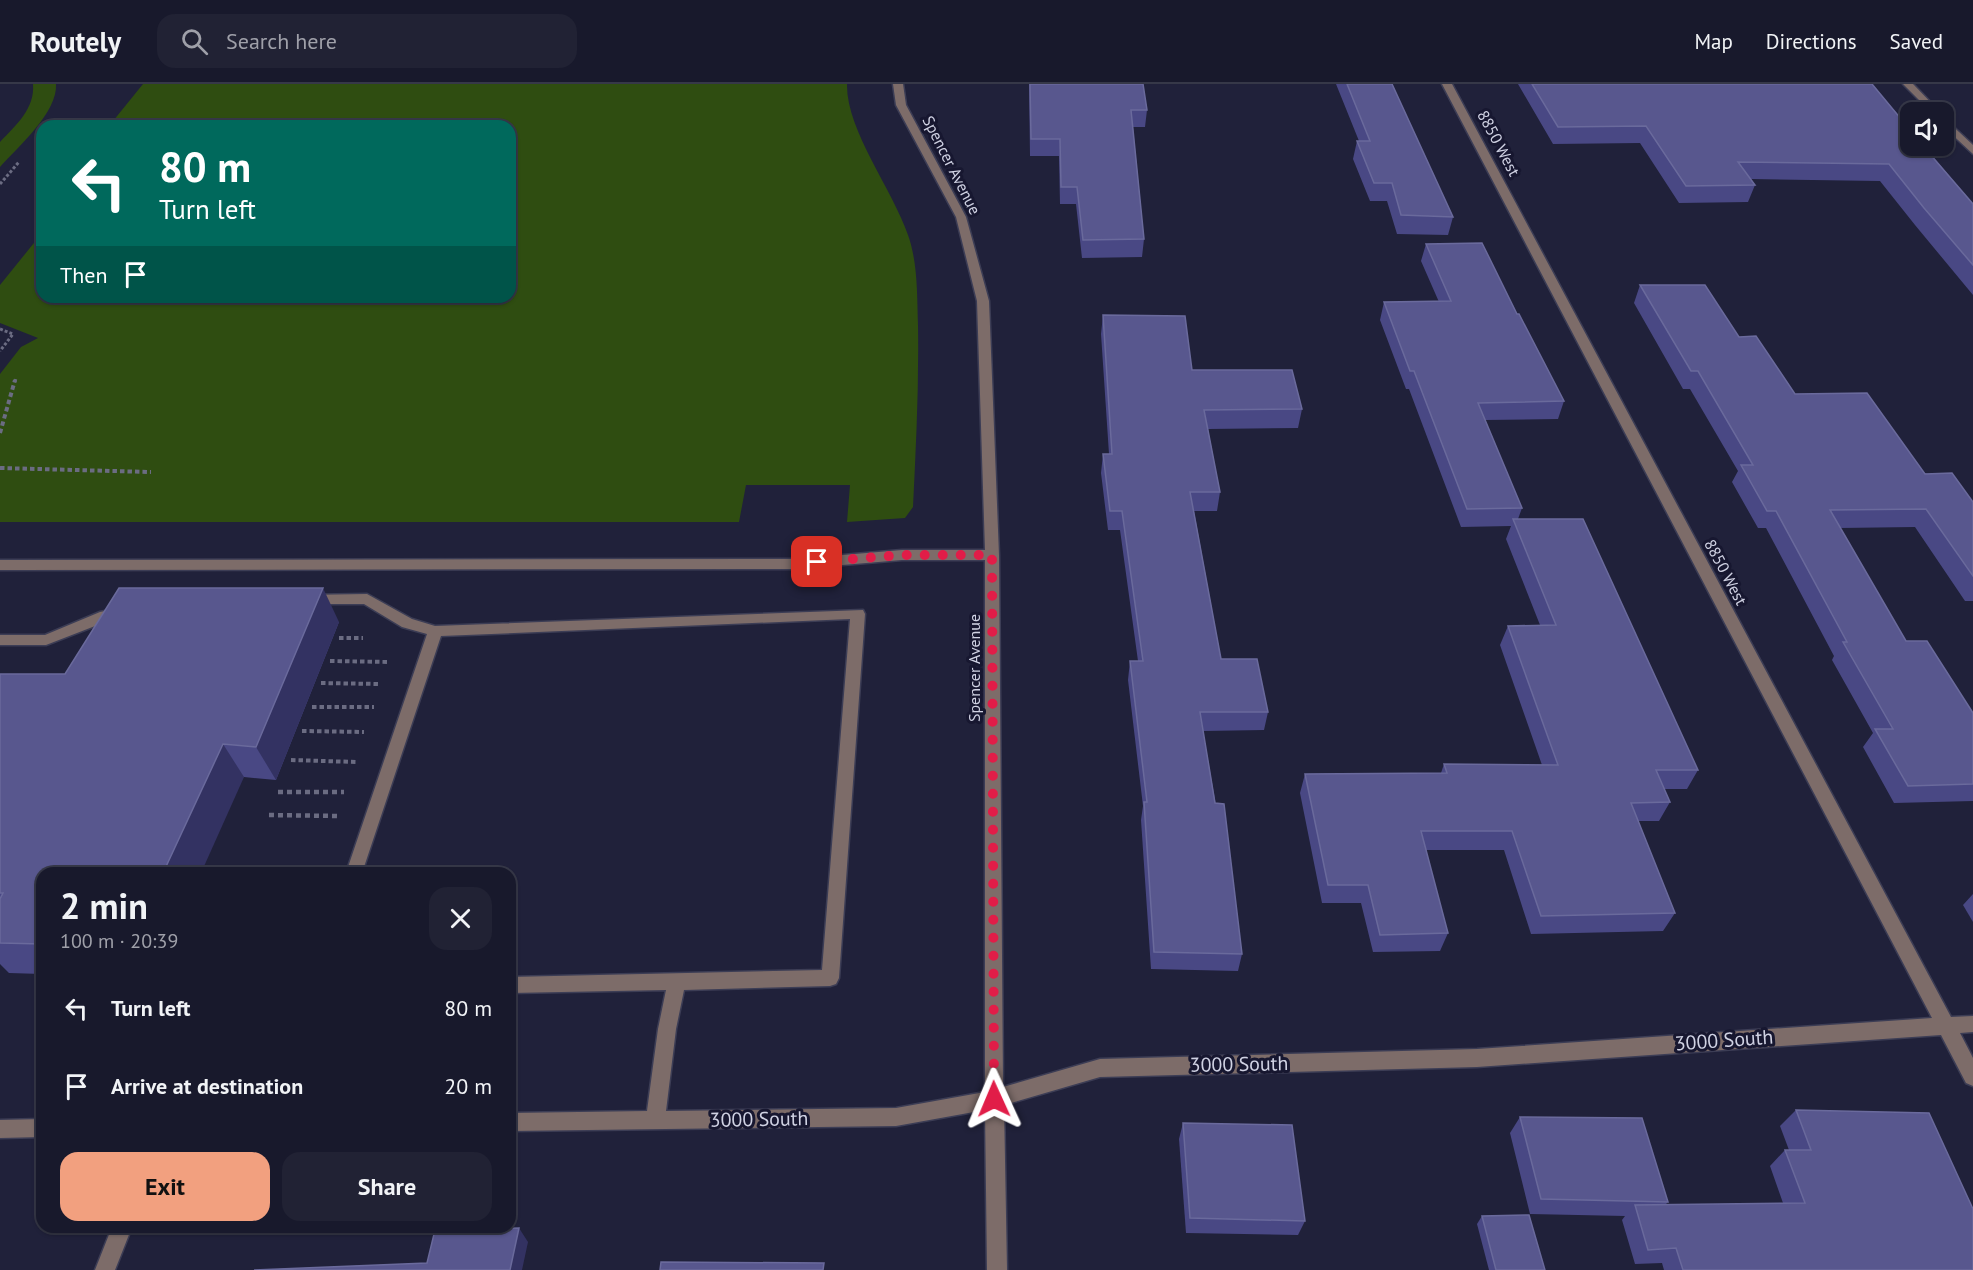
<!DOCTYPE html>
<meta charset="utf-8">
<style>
body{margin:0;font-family:"PT Sans",sans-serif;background:#212234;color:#f1f3f6;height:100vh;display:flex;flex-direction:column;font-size:22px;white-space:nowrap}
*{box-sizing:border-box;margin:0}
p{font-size:20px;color:#9fa0a9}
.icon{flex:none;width:33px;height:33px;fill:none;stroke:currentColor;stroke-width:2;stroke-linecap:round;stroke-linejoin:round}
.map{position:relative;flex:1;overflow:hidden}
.details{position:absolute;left:36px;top:783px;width:480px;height:366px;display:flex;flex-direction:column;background:#18192c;border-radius:18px;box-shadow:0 2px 4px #0004,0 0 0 2px #363848}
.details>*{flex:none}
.hud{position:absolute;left:36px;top:36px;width:480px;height:183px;border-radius:18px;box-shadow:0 2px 4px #0004,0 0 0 2px #363848;background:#00695c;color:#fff;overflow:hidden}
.buttons{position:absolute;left:1900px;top:18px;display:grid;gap:12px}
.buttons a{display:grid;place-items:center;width:54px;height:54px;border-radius:12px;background:#18192c;box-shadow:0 2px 4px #0004,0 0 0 2px #363848;font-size:30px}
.pin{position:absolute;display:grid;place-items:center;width:51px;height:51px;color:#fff;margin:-26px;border-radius:12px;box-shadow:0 3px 9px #0006}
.me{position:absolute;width:66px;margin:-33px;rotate:359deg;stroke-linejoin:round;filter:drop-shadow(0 0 4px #0008)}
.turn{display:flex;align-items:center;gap:21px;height:126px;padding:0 24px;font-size:27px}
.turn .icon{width:78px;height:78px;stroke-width:2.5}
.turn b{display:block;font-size:42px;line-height:51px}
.then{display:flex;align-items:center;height:57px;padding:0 24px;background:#0003;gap:12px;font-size:22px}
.round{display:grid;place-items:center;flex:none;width:63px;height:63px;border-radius:18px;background:#212234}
.overview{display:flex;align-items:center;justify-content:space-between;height:102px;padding:0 24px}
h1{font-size:36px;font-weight:600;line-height:45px}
.action{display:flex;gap:12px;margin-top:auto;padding:12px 24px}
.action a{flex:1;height:69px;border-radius:18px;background:#f2a07f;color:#111;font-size:24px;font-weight:600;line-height:69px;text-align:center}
.action a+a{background:#212234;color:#f1f3f6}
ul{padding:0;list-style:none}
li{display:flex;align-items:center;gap:18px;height:78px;padding:0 24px}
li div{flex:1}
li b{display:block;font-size:22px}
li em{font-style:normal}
header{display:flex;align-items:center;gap:36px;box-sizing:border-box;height:84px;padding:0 30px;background:#18192c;border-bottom:2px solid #363848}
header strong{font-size:28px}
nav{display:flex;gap:33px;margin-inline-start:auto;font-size:21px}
.search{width:420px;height:54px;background:#212234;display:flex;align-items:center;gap:15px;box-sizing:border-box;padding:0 21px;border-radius:18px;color:#9fa0a9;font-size:22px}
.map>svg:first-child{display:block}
.green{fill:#2f4d11}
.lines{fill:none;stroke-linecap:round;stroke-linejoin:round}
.minor-casing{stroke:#3c3d55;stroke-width:3}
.path-far2{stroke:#6b6c82;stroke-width:3;stroke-dasharray:3 2;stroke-linecap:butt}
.path-far1{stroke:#6b6c82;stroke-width:4;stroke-dasharray:4.5 3;stroke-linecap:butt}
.path{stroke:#6b6c82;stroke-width:4.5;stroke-dasharray:5 4;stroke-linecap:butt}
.minor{fill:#7d6c69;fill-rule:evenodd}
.wall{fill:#494884}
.shaded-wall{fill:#333262}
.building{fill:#58578e;stroke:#6a6a9c;stroke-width:1.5}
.route{stroke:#e11d48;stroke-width:10;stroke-dasharray:0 18}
.labels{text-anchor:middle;stroke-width:6;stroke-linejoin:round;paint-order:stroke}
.street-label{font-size:16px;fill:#d0d2e3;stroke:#171730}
.near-street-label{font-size:20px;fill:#d0d2e3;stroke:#171730}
</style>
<header>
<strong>Routely</strong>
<div class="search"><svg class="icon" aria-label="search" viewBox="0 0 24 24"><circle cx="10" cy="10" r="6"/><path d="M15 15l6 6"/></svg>Search here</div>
<nav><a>Map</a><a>Directions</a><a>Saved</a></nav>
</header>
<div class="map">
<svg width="1973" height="1186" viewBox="0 0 1973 1186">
<rect width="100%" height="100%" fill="#20213a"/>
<!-- green -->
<g class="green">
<path d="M 33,0 L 56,0 C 58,28 18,63 0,83 L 0,58 C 16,41 35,25 33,0 Z"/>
<path d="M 143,0 L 847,0 C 846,46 893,106 908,151 C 918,179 917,212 918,241 C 919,302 916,362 913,423 L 905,434 L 847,438 L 850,401 L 746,401 L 739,438 L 0,438 L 0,290 L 21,263 L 38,254 L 0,239 L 0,201 L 42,149 L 42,213 L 510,213 L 510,42 L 109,42 Z"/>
</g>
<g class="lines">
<defs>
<g id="minor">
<polygon points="893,0 903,0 906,21 966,133 989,217 999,471 1003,1003 1100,975 1477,965 1932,934 1442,0 1452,0 1951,933 1973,932 1973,948 1960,949 1973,974 1973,1002 1966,999 1941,951 1477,983 1100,993 1004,1021 1007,1186 987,1186 985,1026 896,1042 510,1047 510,1029 647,1027 658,945 666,906 510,909 510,893 822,886 850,535 441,552 362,789 346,789 427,550 402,543 364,520 308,520 303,519 301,515 303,511 367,510 412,535 435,542 863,526 865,530 839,894 836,900 830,902 684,906 676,945 666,1027 896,1024 985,1008 985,476 902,476 795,485 0,486 0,476 795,475 902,466 985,466 977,217 956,133 896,21"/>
<polygon points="1903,0 1913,0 1940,28 1931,28"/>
<polygon points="1944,34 1973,61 1973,70 1944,43"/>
<polygon points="120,524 125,525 127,529 125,533 108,537 46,561 0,561 0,551 45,551 100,528"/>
<polygon points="42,1035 42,1053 0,1054 0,1036"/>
<polygon points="112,1143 132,1143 115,1186 95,1186"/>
</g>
</defs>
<!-- minor casing -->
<use href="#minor" class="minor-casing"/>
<!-- path-far2 -->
<g class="path-far2">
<polyline points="0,100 19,78"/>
<polyline points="0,245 13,250 0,267"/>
<polyline points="15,298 16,294"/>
</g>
<!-- path-far1 -->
<g class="path-far1">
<polyline points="0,349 15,296"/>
<polyline points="0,384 151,388"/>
<polyline points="339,554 363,554"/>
<polyline points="330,577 390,578"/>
<polyline points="321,599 380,600"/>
<polyline points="312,623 374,623"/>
<polyline points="302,647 364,648"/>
<polyline points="291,676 356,678"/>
</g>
<!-- path -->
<g class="path">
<polyline points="278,708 344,708"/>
<polyline points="269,731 338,732"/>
</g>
<!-- minor -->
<use href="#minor" class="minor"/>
</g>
<!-- wall -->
<g class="wall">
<polygon points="1029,0 1143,0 1147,26 1145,43 1133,43 1144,155 1142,173 1082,174 1076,120 1060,120 1059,72 1030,72"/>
<polygon points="1336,0 1392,0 1453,133 1448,151 1397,150 1387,117 1370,117 1353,75 1357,57 1359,57"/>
<polygon points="1518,0 1872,0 1973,120 1973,211 1915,141 1880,97 1751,95 1755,101 1748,118 1679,119 1640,59 1553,60"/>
<polygon points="1426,160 1517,230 1564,317 1558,335 1485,336 1522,424 1518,435 1698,686 1687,705 1664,705 1670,718 1659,737 1638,737 1675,829 1663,847 1531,850 1504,766 1426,766 1448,849 1440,867 1373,868 1361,819 1322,819 1300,709 1305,690 1441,689 1444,680 1542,681 1500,561 1508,542 1540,541 1506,455 1511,442 1461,443 1409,305 1406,305 1380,236 1384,218 1439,218 1421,177"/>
<polygon points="1640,201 1739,253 1795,310 1973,418 1973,517 1965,517 1915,443 1840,444 1906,557 1973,629 1973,717 1894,719 1863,663 1873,649 1832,576 1834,572 1766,444 1758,444 1732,398 1738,387 1690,305 1683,305 1634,219"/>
<polygon points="1103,231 1192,286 1302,325 1298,344 1208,345 1220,408 1217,427 1194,427 1221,575 1268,628 1264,646 1203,647 1242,870 1238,887 1151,885 1141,736 1143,722 1128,596 1130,577 1138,577 1120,446 1108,446 1101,389 1103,370 1109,370 1101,250"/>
<polygon points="339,538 276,696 244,693 42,789 42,890 9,889 0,880 0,590 65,590"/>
<polygon points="1973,810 1973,838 1963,821"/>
<polygon points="1796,1026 1973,1186 1664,1186 1662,1179 1635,1180 1622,1136 1625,1132 1530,1130 1510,1049 1520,1033 1668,1118 1665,1121 1783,1119 1770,1082 1785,1066 1789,1066 1780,1042"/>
<polygon points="1183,1039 1305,1137 1298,1151 1186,1149 1179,1055"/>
<polygon points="1482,1132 1545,1186 1489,1186 1477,1140"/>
</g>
<!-- shaded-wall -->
<g class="shaded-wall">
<polygon points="323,504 339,538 276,696 256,663"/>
<polygon points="223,660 244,693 201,789 163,789"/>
<polygon points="519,1144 528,1158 522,1186 510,1186"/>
</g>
<!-- building -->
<g class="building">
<polygon points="1030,0 1143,0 1147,26 1131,26 1144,155 1083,156 1077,103 1061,103 1060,55 1031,55"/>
<polygon points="1347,0 1392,0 1453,133 1401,131 1392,99 1374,99 1357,57 1370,57"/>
<polygon points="1532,0 1872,0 1911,47 1911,62 1923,62 1973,120 1973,181 1924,124 1889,80 1738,78 1755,101 1686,102 1646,42 1558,43"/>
<polygon points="1482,159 1517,230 1519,230 1564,317 1478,319 1522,424 1467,425 1414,287 1410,287 1384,218 1451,217 1426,160"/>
<polygon points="1640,201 1705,201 1739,253 1756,252 1795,310 1867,309 1925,390 1952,389 1973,418 1973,492 1926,425 1830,426 1906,557 1927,557 1973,629 1973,700 1908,702 1875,645 1893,645 1843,558 1847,558 1776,427 1767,427 1741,381 1753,381 1698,287 1691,287"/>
<polygon points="1103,231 1185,232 1192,286 1292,286 1302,325 1204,326 1220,408 1190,408 1221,575 1257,575 1268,628 1200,628 1215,719 1224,720 1242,870 1154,868 1144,718 1147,718 1130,577 1143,577 1122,427 1110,427 1103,370 1112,370"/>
<polygon points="1513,435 1583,435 1698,686 1656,686 1670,718 1631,719 1675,829 1541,832 1512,747 1421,747 1448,849 1380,851 1368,801 1328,801 1305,690 1447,689 1444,680 1558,681 1508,542 1556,541"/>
<polygon points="119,504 323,504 256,663 223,660 163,789 42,789 42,860 0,859 0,815 3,809 0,809 0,590 65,590"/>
<polygon points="1796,1026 1929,1029 1973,1125 1973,1186 1683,1186 1676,1164 1648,1166 1635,1121 1805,1119 1785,1066 1811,1066"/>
<polygon points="1520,1033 1642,1034 1668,1118 1541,1115"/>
<polygon points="1183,1039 1292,1041 1305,1137 1190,1134"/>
<polygon points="1529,1131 1545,1186 1496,1186 1482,1132"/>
<polygon points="519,1144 510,1186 254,1186 427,1179 435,1146"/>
<polygon points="661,1178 824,1179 823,1186 660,1186"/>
</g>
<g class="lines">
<!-- route -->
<polyline class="route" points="817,478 902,471 992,471 994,1015"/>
</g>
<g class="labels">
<!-- street labels -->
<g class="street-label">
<text transform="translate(1499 59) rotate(62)" y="6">8850 West</text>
<text transform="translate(952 81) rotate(63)" y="6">Spencer Avenue</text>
<text transform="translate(1726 488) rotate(62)" y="6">8850 West</text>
<text transform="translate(974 584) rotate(-90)" y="6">Spencer Avenue</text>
</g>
<!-- near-street labels -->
<g class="near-street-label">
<text transform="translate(1724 956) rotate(-4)" y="7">3000 South</text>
<text transform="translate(1239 980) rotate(-1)" y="7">3000 South</text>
<text transform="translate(759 1035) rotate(-1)" y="7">3000 South</text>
</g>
</g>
</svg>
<div class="buttons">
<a><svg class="icon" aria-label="sound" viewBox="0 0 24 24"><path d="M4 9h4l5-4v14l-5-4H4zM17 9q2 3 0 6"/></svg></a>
</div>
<div class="pin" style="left:817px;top:478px;background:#d93025"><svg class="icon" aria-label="arrive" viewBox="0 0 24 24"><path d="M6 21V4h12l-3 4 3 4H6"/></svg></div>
<svg class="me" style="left:994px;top:1015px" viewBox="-20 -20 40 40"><path d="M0-17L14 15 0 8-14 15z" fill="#e11d48" stroke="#fff" stroke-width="4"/></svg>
<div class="hud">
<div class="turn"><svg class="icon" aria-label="left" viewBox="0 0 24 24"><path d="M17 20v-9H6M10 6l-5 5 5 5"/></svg><div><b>80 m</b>Turn left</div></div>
<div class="then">Then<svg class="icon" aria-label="arrive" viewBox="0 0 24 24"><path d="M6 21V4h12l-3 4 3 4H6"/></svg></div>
</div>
<section class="details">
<div class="overview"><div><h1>2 min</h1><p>100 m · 20:39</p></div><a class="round"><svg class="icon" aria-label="close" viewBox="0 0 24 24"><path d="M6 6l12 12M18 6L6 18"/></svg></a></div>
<ul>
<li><svg class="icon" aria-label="left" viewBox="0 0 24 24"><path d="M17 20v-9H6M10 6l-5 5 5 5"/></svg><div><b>Turn left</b></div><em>80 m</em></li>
<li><svg class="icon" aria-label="arrive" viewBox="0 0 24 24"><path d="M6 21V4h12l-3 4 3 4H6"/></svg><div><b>Arrive at destination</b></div><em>20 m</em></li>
</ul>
<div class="action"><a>Exit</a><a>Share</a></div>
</section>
</div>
